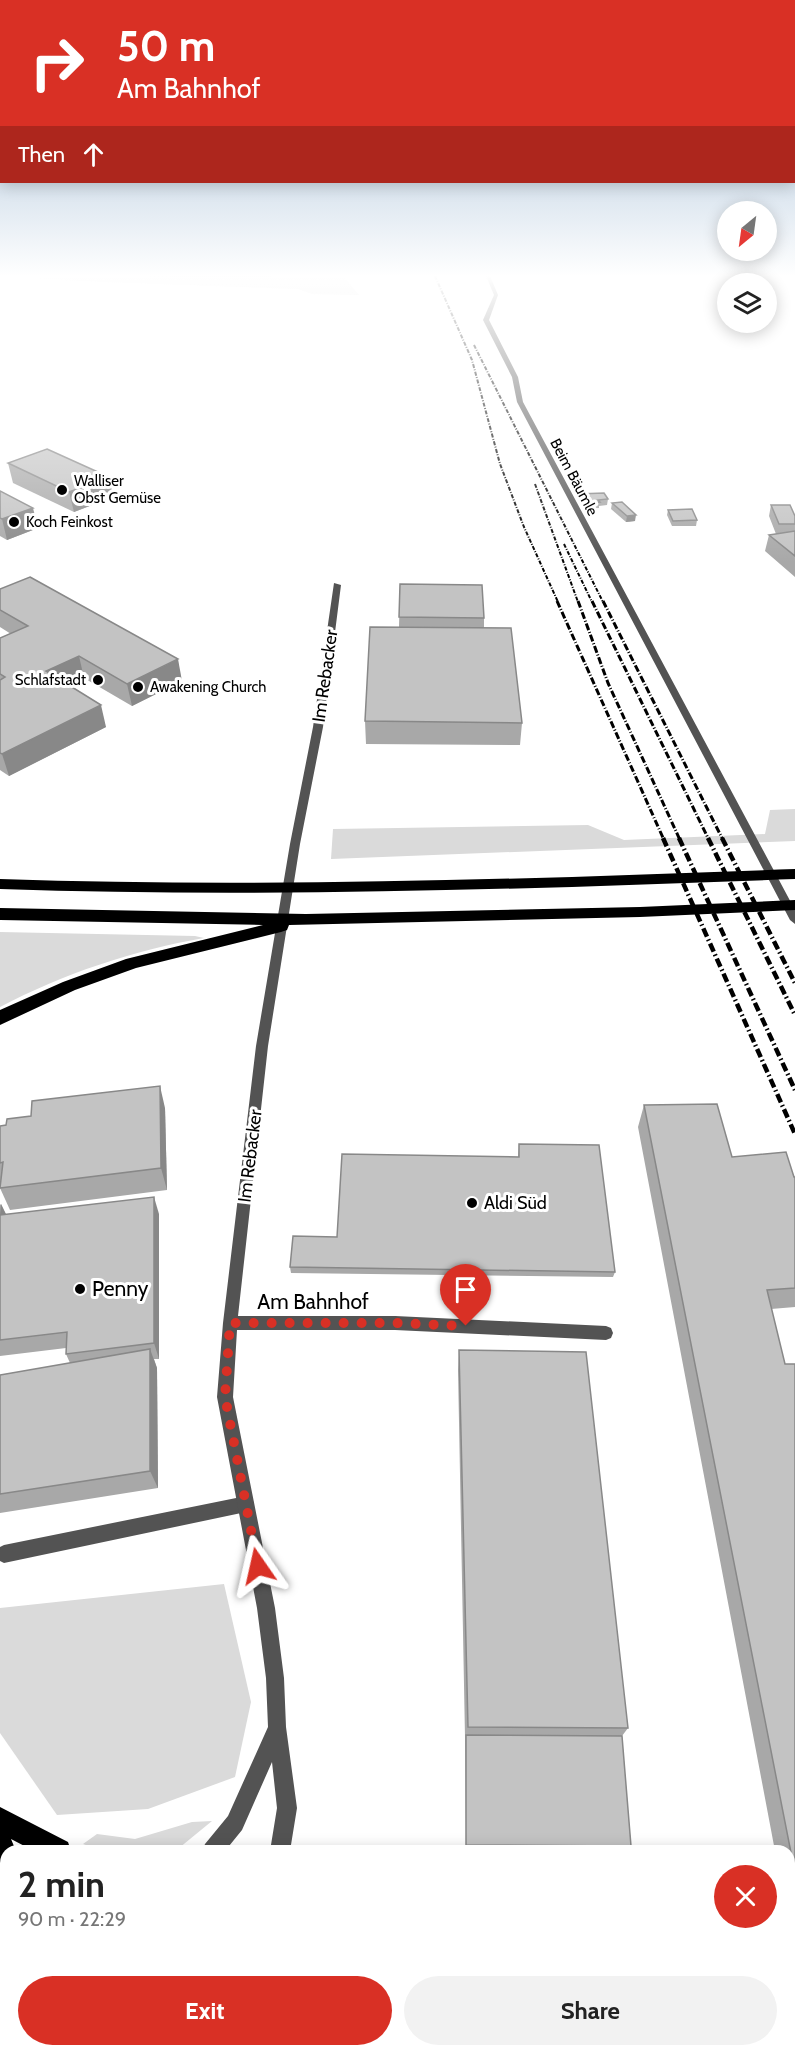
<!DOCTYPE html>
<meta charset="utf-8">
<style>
body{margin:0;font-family:Cabin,sans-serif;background:#f2f2f2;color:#222;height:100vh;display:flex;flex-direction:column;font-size:22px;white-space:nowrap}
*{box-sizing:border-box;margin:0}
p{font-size:20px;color:#767676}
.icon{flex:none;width:33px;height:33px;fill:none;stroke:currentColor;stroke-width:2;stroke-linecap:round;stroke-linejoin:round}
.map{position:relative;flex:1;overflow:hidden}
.drawer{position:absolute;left:0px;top:1845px;width:795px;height:212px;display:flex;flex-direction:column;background:#fff;border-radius:18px 18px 0 0;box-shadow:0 3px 15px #0003}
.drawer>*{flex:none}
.top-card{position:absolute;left:0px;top:0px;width:795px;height:183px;box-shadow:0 3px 15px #0003;background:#d93025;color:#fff;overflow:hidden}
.needle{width:39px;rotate:209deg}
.buttons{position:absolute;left:717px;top:201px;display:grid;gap:12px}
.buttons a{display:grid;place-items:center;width:60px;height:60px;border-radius:50%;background:#fff;box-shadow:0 3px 15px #0003;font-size:30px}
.pin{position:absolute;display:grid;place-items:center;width:51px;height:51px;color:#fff;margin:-62px -26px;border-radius:50% 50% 50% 0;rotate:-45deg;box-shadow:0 0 6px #0007}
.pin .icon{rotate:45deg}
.me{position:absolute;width:66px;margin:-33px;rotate:349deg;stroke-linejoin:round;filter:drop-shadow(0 0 4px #0008)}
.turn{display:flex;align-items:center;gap:21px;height:126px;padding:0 18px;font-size:27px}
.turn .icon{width:78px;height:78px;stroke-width:2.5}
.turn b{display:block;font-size:42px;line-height:51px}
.then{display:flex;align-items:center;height:57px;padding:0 18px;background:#0003;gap:12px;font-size:22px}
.round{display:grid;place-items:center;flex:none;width:63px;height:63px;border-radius:32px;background:#f2f2f2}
.overview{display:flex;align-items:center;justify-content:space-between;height:102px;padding:0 18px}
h1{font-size:36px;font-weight:700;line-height:45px}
.button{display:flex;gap:12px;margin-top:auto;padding:12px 18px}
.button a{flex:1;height:69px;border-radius:36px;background:#d93025;color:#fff;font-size:24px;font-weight:700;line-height:69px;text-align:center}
.button a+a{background:#f2f2f2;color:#222}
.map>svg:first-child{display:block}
.green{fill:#dadada}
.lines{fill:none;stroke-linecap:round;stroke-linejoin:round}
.lane{fill:#535353;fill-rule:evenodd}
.street{fill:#535353;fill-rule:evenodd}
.secondary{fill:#202020;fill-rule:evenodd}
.primary{fill:#000;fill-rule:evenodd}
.highway{fill:#000;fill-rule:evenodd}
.rail-far2{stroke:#000;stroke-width:2;stroke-dasharray:4 1.5 1 1.5;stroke-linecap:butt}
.rail-far1{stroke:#000;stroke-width:3;stroke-dasharray:7 2 1 2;stroke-linecap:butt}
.rail{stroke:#000;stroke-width:4.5;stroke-dasharray:9 3 1.5 3;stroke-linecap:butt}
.wall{fill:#a8a8a8}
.shaded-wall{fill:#888}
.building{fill:#c3c3c3;stroke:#888;stroke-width:1.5}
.route{stroke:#d93025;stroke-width:10;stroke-dasharray:0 18}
.poi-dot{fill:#000;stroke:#fff;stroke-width:2}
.labels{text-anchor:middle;stroke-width:6;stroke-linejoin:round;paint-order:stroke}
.far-street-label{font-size:15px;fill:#000;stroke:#fff}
.far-poi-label{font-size:15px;fill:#000;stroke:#fff;text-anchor:start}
.street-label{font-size:18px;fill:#000;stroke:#fff}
.poi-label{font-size:18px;fill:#000;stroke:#fff;text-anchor:start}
.near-poi-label{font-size:21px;fill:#000;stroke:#fff;text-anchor:start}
.near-street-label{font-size:21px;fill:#000;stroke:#fff}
</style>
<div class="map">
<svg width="795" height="2056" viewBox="0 0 795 2056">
<rect width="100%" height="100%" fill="#fff"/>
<!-- green -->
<g class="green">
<polygon points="7,276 343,276 359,295 312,294 298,289 79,281"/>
<polygon points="795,809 795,841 331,859 333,829 588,825 624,840 765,834 770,810"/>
<path d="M 0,932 L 195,936 L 204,938 C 134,950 63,974 0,1007 Z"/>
<polygon points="224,1584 251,1702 235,1777 148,1809 57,1815 0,1733 0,1608"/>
<polygon points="212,1821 179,1848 159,1851 103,1851 83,1844 97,1834 135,1839 192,1822"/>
<polygon points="6,1938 6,2050 12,2051 12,2056 3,2056 0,2017 0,1945"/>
<polygon points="96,2051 202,2051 199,2056 98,2056"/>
</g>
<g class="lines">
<!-- lane -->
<g class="lane">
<polygon points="486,276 490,276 498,295 489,320 518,377 523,402 795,910 795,924 790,920 517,402 512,377 483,320 494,295"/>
<polygon points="395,1316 606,1326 611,1328 613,1333 611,1338 606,1340 395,1330 390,1328 388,1323 390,1318"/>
<polygon points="246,1496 252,1498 254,1504 252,1510 246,1512 4,1563 0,1561 0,1547 4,1545"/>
<polygon points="795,1992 795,2014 789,2015 789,1993"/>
</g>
<!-- street -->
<polygon class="street" points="334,583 341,585 323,727 300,844 268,1046 238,1316 395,1316 400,1318 402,1323 400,1328 395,1330 237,1330 233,1397 275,1608 284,1678 286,1727 297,1808 290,1851 270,1851 277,1808 272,1762 242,1830 225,1851 202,1851 205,1844 228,1816 268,1727 266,1678 257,1608 217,1397 223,1323 256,1046 290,844 313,727"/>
<!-- secondary -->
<polygon class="secondary" points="148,276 271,276 269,277"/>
<!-- primary -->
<g class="primary">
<polygon points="0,1807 68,1842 71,1851 34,1851 11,1839 16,1851 6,1851 6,1871 0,1868"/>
<rect x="21" y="2050" width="28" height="6"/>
<polygon points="242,2050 270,2050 269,2056 241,2056"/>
</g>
<!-- highway -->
<g class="highway">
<path d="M 795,869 L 795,879 C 530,889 265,898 0,889 L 0,879 C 265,888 530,879 795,869 Z"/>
<polygon points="795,900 795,910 640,917 289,925 287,930 281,932 136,968 75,990 0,1025 0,1010 63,982 126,959 263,925 0,920 0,908 306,914 640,907"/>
</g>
<!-- rail-far2 -->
<g class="rail-far2">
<polyline points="435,276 472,360 500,464 524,527 558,602"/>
<polyline points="474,345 603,602"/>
<polyline points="535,484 578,602"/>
<polyline points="564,544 592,602"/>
</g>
<!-- rail-far1 -->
<g class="rail-far1">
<polyline points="557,601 664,840"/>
<polyline points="578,601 608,683 680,840"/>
<polyline points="592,601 709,840"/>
<polyline points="603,601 723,840"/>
</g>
<!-- rail -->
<g class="rail">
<polyline points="663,838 795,1134"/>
<polyline points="679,838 795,1090"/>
<polyline points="708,838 795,1015"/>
<polyline points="722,838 795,983"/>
</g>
</g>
<!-- wall -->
<g class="wall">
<polygon points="8,463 109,477 113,497 74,512 13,483"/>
<polygon points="0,491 38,528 7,540 0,536"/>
<polygon points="578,494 608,499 607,505 599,506 599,508 583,509 578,500"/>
<polygon points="612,503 635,521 626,522 611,509"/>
<polygon points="771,505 795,516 795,577 765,551 769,535 776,534 769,516"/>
<polygon points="668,510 697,520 696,526 672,526 667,515"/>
<polygon points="400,584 484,618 484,628 522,723 520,745 366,744 365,721 399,627"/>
<polygon points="0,589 182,681 132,706 84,678 69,685 106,727 9,776 0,770 0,638 11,634 0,627"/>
<polygon points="644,1105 732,1157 795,1177 795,1307 771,1309 785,1364 795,1364 795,1920 789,1920 789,1851 775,1851 638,1127"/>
<polygon points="165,1108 167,1190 10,1210 0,1188 0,1126"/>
<polygon points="519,1144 615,1272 613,1277 291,1273 290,1267 337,1237 518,1157"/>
<polygon points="1,1204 6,1214 159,1214 159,1359 154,1359 157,1368 158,1488 0,1513 0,1375 70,1363 66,1354 66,1348 0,1356 0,1205"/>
<polygon points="459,1350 628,1728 622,1736 631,1846 628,1848 466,1847 465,1737 458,1370"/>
<rect x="462" y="2050" width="171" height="6"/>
</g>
<!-- shaded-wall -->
<g class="shaded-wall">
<polygon points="109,477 113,497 74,512 69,492"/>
<polygon points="33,508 38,528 7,540 2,519"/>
<polygon points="636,515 635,521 626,522 627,516"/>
<polygon points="79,656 84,678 52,693 46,671"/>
<polygon points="178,659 182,681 132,706 127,684"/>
<polygon points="101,705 106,727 9,776 2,754"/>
<polygon points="160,1086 165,1108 167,1190 161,1168"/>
<polygon points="154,1197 159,1214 159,1359 154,1343"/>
<polygon points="1,1204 9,1221 0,1215"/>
<polygon points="150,1349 157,1368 158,1488 150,1471"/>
</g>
<!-- building -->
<g class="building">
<polygon points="47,449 109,477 69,492 8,463"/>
<polygon points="0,491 33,508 2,519 0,518"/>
<polygon points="604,493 608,499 598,500 600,502 583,503 578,494"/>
<polygon points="622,502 636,515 627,516 612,503"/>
<polygon points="771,505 790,505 795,516 795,524 779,524"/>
<polygon points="692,509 697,520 673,521 668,510"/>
<polygon points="795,531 795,556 769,535"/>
<polygon points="30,577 178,659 127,684 79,656 46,671 101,705 2,754 0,753 0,680 5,677 0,674 0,638 28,626 0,610 0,589"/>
<polygon points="400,584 482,585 484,618 399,617"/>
<polygon points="370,627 511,628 522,723 365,721"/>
<polygon points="160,1086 161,1168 0,1188 3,1162 0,1163 0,1126 6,1125 7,1119 31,1116 32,1101"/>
<polygon points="717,1104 732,1157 786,1152 794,1177 795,1177 795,1288 767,1290 785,1364 795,1364 795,1873 644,1105"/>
<polygon points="519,1144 599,1145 615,1272 290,1267 293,1236 337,1237 342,1154 519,1157"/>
<polygon points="154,1197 154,1343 66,1354 67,1332 0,1340 0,1215"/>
<polygon points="150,1349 150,1471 0,1494 0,1375"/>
<polygon points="459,1350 586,1352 628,1728 468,1727"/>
<polygon points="466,1735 622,1736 631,1846 466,1845"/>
<rect x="465" y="2050" width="168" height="6"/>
</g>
<!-- sky -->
<linearGradient id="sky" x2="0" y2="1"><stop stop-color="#8baccc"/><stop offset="0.49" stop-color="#fff"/><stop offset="1" stop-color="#fff" stop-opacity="0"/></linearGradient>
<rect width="795" height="563" fill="url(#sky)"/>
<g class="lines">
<!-- route -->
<polyline class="route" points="258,1566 225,1397 230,1323 395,1323 466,1326"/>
</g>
<!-- markers -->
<g class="poi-dot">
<circle cx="62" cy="490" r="6"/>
<circle cx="14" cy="522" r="6"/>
<circle cx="98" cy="680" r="6"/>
<circle cx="138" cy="687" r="6"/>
<circle cx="472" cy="1203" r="6"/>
<circle cx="80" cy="1289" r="6"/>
</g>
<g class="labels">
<!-- far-street labels -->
<g class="far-street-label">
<text transform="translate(574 477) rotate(62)" y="5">Beim Bäumle</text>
</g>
<!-- far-poi labels -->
<g class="far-poi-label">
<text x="74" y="486">Walliser<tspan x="74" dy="17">Obst Gemüse</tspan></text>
<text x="26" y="527">Koch Feinkost</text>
<text x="86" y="685" text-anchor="end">Schlafstadt</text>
<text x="150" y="692">Awakening Church</text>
</g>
<!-- street labels -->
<g class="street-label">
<text transform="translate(325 676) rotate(-82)" y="6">Im Rebacker</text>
<text transform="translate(250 1156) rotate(-83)" y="6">Im Rebacker</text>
</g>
<!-- poi labels -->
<g class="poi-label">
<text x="484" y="1209">Aldi Süd</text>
</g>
<!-- near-poi labels -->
<g class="near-poi-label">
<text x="92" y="1296">Penny</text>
</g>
<!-- near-street labels -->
<g class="near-street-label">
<text x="313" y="1309">Am Bahnhof</text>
</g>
</g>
</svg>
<div class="buttons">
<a><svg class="needle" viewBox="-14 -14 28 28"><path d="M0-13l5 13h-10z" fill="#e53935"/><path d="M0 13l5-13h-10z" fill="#767676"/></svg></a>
<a><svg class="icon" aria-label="layers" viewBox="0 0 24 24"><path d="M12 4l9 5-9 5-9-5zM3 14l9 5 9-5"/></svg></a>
</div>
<div class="pin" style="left:466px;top:1326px;background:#d93025"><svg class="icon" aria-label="arrive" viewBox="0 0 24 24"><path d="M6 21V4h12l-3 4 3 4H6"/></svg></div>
<svg class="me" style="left:258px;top:1566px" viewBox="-20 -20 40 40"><path d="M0-17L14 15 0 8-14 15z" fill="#d93025" stroke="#fff" stroke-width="4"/></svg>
<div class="top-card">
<div class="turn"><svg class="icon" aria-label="right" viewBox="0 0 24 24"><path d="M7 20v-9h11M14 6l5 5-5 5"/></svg><div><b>50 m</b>Am Bahnhof</div></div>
<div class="then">Then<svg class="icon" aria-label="ahead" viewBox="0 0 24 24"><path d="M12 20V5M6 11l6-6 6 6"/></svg></div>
</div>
<section class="drawer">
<div class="overview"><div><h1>2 min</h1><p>90 m · 22:29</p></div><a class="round" style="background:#d93025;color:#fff"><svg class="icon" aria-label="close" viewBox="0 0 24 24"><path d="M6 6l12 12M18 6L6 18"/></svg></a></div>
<div class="button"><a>Exit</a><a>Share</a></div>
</section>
</div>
